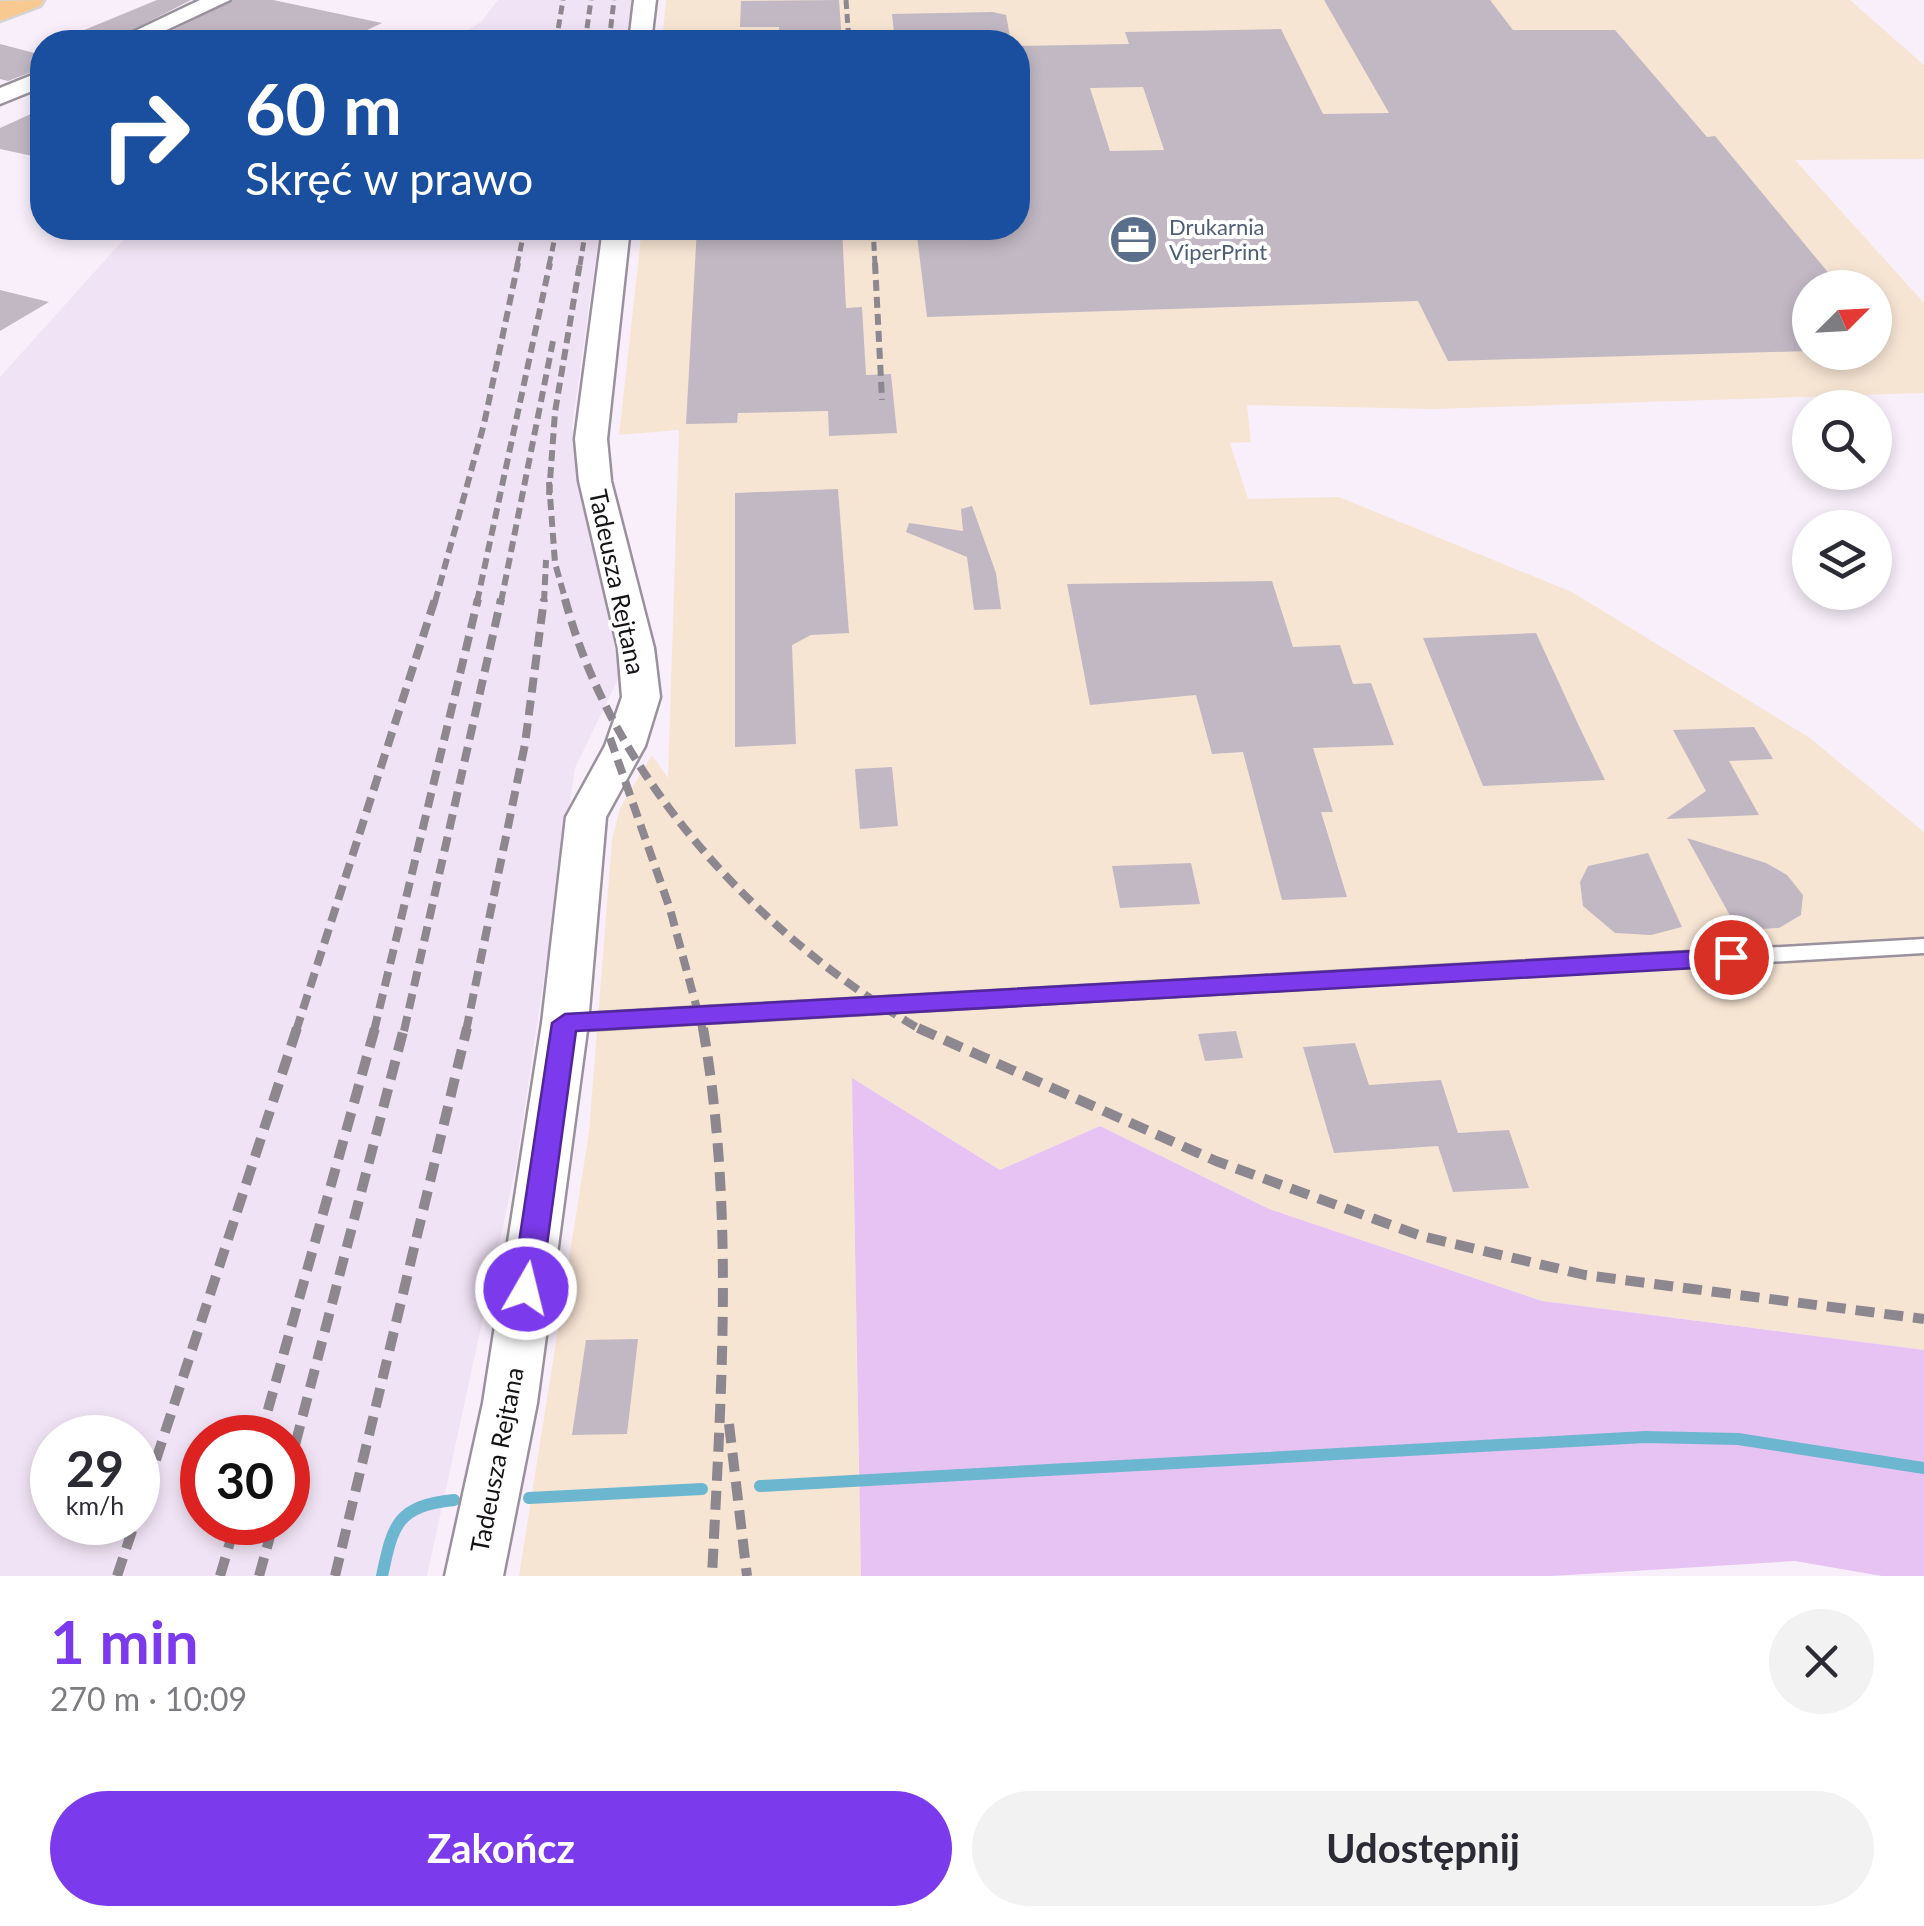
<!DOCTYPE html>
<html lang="pl">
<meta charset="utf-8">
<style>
body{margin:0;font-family:Lato,sans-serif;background:#f2f2f3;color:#2b2b33;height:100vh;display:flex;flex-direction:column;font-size:38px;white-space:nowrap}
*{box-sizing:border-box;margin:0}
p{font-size:32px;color:#7c7c81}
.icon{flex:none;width:55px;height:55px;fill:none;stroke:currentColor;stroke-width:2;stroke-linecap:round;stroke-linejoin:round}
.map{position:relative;height:1576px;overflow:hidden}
.sheet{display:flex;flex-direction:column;background:#fff;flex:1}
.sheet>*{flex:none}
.hud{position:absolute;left:30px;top:30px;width:1000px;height:210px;border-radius:40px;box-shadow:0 5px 15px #0003;background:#1a4fa0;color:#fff;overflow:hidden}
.needle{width:65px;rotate:66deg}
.tools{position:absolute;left:1792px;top:270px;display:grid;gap:20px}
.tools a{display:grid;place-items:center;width:100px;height:100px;border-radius:50%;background:#fff;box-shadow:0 5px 15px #0003;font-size:50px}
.speed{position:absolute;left:30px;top:1415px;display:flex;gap:20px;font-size:50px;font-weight:700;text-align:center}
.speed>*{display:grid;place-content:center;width:130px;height:130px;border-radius:50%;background:#fff;box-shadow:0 5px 15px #0003;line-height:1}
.speed small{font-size:25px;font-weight:400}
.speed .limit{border:15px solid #d22;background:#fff;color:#111}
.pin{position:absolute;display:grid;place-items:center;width:85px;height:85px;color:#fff;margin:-42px;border:5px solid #fff;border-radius:50%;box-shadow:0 2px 10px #0007}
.me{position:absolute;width:110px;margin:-55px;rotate:8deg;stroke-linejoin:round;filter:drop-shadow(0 0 8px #0008)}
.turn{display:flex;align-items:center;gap:35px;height:210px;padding:0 50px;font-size:45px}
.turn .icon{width:130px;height:130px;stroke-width:2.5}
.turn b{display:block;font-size:70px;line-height:85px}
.round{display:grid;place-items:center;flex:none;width:105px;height:105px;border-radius:52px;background:#f2f2f3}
.head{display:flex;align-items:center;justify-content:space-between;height:170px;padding:0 50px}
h1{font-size:60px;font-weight:700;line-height:75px;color:#7c3aed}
.primary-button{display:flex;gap:20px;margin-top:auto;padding:20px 50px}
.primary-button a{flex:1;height:115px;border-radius:60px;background:#7c3aed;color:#fff;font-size:40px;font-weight:700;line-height:115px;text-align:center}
.primary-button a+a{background:#f2f2f3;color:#2b2b33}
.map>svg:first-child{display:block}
.industrial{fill:#f7e5d4;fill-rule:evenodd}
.built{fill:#f0e3f5;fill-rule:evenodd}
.green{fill:#e6c3f3}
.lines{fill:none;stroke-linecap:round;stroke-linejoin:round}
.stream{stroke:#6db6cf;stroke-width:12}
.building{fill:#c1b8c4;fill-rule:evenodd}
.lane-casing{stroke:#99919c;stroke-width:5}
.street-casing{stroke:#99919c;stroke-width:5}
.primary-casing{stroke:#d5d5d5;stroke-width:5}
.lane{fill:#fff;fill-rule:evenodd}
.street{fill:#fff;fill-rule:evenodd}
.primary{fill:#f8ca92;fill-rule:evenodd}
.rail-far3{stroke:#8d8790;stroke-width:5;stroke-dasharray:9 5;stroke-linecap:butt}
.rail-far2{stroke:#8d8790;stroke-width:6;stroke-dasharray:11 6;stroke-linecap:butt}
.rail-far1{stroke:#8d8790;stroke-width:8;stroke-dasharray:15 8;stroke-linecap:butt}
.rail{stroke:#8d8790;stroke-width:10;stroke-dasharray:19 10;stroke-linecap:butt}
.route{fill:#7c3aed;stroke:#51269a;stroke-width:2.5}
.labels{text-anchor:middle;stroke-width:8;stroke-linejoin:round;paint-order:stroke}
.far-service-label{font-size:22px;fill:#4e5e75;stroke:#fff;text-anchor:start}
.street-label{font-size:25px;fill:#161317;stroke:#fff}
</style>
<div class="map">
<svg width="1924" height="1576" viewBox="0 0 1924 1576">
<rect width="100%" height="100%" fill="#f8effb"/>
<!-- industrial -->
<path class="industrial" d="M 666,0 L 1850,0 L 1924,65 L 1924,159 L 1795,160 L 1924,303 L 1924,393 L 1434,409 L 1247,405 L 1251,442 L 1230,443 L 1248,499 L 1339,497 L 1572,592 L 1810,738 L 1924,832 L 1924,1350 L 1542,1301 L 1269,1209 L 1100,1126 L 1000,1170 L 852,1078 L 861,1576 L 519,1576 L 589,1132 L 612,840 L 620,808 L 652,755 L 668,778 L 679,430 L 619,435 L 642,228 L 1018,228 L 1018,42 L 662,42 ZM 1810,288 L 1875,288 L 1875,352 L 1810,352 Z"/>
<!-- built -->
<g class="built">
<polygon points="498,0 632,0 626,42 449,42 481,22"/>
<path d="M 134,228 L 600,228 L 572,427 L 620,675 L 575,768 L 516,1166 L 427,1576 L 0,1576 L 0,377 ZM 52,1438 L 138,1438 L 138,1522 L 52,1522 ZM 202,1438 L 288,1438 L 288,1522 L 202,1522 Z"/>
</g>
<!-- green -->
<polygon class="green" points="852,1078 1000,1170 1100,1126 1269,1209 1542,1301 1924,1350 1924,1576 1882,1576 1795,1561 1552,1576 861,1576"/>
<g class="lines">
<!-- stream -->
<g class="stream">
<polyline points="760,1486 1645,1437 1738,1439 1924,1468"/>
<polyline points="529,1498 702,1489"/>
<path d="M 382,1576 C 393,1524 397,1506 454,1500"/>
</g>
</g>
<!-- building -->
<g class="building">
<polygon points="157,0 191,0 109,42 55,42"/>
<polygon points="233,0 273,0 382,23 342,42 149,42"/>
<polygon points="839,0 842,42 779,42 779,27 740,27 741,1"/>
<path d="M 1324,0 L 1490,0 L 1513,30 L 1615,30 L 1707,137 L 1715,136 L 1841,288 L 1810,288 L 1810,351 L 1448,361 L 1418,301 L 927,317 L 916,228 L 1018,228 L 1018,46 L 1129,44 L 1125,32 L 1281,29 L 1323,114 L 1389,113 ZM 1143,87 L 1164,150 L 1110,151 L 1090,88 Z"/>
<polygon points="993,12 1006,15 1011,42 895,42 892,14"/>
<polygon points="0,44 42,55 42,68 8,81 0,79"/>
<polygon points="42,109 42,158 0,149 0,128"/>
<polygon points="697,228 842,228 846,308 862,307 866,375 891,374 897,433 829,436 828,411 738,413 737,423 686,424"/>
<polygon points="0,290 49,302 0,331"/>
<polygon points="838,489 849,633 811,635 792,645 796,744 735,747 735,493"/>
<polygon points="972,506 996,573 1001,609 974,610 967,557 906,532 909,523 963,531 961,509"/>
<polygon points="1272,581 1293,647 1340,645 1353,684 1371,683 1394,745 1313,748 1333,812 1321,812 1347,897 1282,900 1243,752 1212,754 1196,695 1090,705 1067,584"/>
<polygon points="1536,633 1578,724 1605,780 1483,786 1423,638"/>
<polygon points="1754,727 1773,759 1729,761 1759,815 1666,819 1706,791 1673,730"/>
<polygon points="892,767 898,826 860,829 855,769"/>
<polygon points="1687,838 1766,863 1787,875 1803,895 1801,915 1779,928 1738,930"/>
<polygon points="1648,853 1682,927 1651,935 1615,933 1583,906 1580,882 1588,866"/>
<polygon points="1191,863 1200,904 1120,908 1112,866"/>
<polygon points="1236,1031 1243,1058 1205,1061 1198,1034"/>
<polygon points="1355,1043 1369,1085 1441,1080 1458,1133 1509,1130 1529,1188 1453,1192 1438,1146 1334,1153 1303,1047"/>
<polygon points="638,1339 627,1434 572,1435 586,1340"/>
</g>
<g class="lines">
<defs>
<polygon id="lane" points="1924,939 1924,953 565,1031 557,1029 554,1023 557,1017 565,1015"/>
<g id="street">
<polygon points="200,0 230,0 141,42 112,42"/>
<polygon points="634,0 656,0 651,42 629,42"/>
<polygon points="42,71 42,87 0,104 0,88"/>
<polygon points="603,228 630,228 607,439 611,481 654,648 660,697 645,746 606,817 588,1023 537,1403 503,1576 445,1576 483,1403 542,1023 566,817 605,746 622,697 618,648 579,481 575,439"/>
</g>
<polygon id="primary" points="44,0 40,6 0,21 0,1"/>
</defs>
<!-- lane casing -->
<use href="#lane" class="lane-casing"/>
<!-- street casing -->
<use href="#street" class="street-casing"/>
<!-- primary casing -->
<use href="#primary" class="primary-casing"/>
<!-- lane -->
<use href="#lane" class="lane"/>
<!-- street -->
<use href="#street" class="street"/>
<!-- primary -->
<use href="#primary" class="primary"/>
<!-- rail-far3 -->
<g class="rail-far3">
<polyline points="846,0 849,42"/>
<polyline points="556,42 563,0"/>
<polyline points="585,42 591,0"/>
<polyline points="609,42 614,0"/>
<polyline points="873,228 875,265"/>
<polyline points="517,265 525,228"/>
<polyline points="549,265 557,228"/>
<polyline points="580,265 586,228"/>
</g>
<!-- rail-far2 -->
<g class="rail-far2">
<polyline points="875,263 882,400"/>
<polyline points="549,482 555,563 566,602"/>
<polyline points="549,495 555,412 580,263"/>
<polyline points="435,602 484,424 518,263"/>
<polyline points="477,602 550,263"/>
<polyline points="501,602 553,341"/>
<polyline points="544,602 546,560"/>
</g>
<!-- rail-far1 -->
<g class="rail-far1">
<path d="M 565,599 C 613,781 762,939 923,1031"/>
<polyline points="610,738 670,909 703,1031"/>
<polyline points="296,1031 435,599"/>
<polyline points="374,1031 478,599"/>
<polyline points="404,1031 501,599"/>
<polyline points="466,1031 525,744 544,599"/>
</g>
<!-- rail -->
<g class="rail">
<path d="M 703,1028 C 735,1210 721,1393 712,1576"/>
<polyline points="918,1028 1216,1161 1421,1236 1585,1275 1924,1319"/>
<polyline points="729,1424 747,1576"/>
<polyline points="260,1438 375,1028"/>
<polyline points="288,1472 404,1028"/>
<polyline points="138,1515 297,1028"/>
<polyline points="117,1576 135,1522"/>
<polyline points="220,1576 236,1522"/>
<polyline points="259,1576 274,1522"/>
<polyline points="335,1576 467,1028"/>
</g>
</g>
<!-- route -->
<polygon class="route" points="1731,949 1744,957 1731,966 576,1031 541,1289 537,1298 516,1298 512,1289 552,1023 565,1014"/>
<!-- icons -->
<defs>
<symbol id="office-disc" viewBox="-11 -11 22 22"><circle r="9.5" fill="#5c6f8a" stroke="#fff"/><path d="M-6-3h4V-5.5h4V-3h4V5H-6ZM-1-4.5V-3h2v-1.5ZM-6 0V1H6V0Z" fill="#fff"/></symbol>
</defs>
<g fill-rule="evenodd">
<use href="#office-disc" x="1106" y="212" width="55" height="55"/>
</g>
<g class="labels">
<!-- far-service labels -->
<g class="far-service-label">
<text x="1169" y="235">Drukarnia<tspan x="1169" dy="25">ViperPrint</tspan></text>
</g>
<!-- street labels -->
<g class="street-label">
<text transform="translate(617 582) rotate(78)" y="9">Tadeusza Rejtana</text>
<text transform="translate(497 1460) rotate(-79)" y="9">Tadeusza Rejtana</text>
</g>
</g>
</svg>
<div class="tools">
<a><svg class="needle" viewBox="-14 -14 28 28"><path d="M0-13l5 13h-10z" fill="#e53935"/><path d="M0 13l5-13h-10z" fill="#7c7c81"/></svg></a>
<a><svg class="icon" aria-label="search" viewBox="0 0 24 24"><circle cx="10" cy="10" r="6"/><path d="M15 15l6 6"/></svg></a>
<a><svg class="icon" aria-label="layers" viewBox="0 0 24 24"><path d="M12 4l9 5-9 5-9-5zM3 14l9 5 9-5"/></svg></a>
</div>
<div class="speed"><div>29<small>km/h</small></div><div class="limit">30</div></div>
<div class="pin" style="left:1731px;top:957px;background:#d93025"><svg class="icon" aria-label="arrive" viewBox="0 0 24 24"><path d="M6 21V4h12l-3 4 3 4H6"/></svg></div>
<svg class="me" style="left:526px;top:1289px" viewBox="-20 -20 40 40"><circle r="17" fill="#7c3aed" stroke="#fff" stroke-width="3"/><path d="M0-11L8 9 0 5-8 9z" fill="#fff"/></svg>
<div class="hud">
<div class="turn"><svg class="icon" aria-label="right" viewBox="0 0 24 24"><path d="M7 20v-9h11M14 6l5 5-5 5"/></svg><div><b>60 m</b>Skręć w prawo</div></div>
</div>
</div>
<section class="sheet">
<div class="head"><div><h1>1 min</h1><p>270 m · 10:09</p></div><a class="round"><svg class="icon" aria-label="close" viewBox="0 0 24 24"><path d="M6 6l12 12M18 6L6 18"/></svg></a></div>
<div class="primary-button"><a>Zakończ</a><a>Udostępnij</a></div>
</section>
